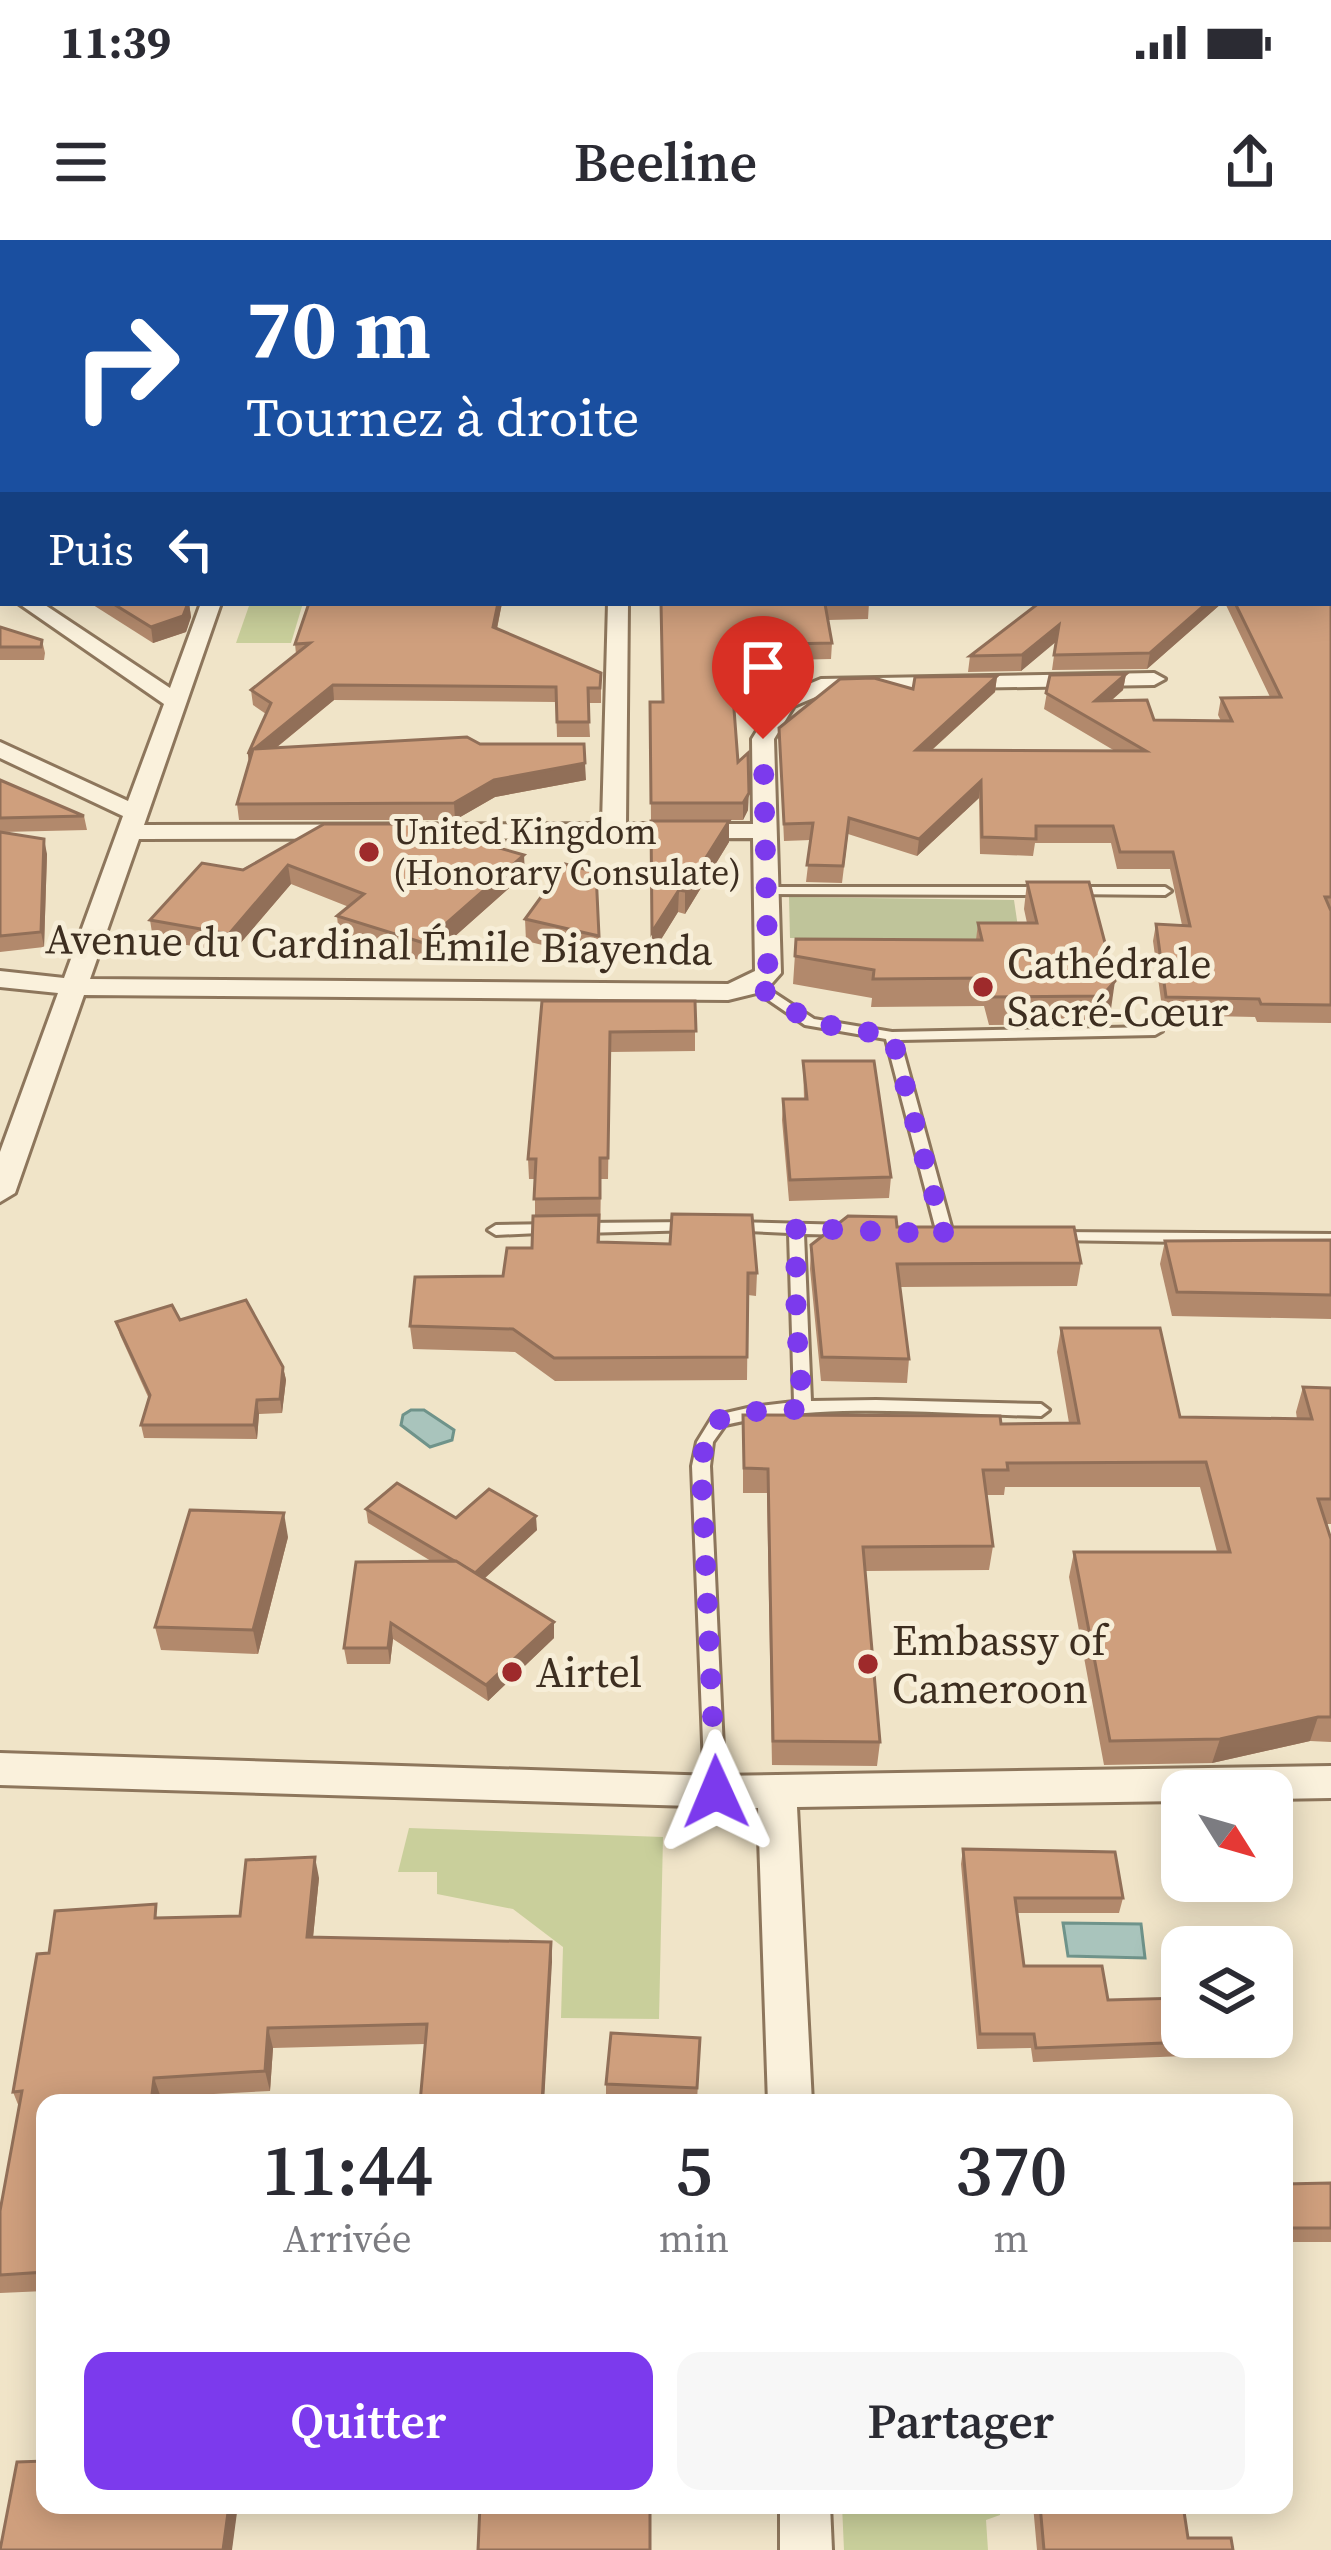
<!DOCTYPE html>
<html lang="fr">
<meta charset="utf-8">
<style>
body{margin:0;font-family:"Source Serif 4",serif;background:#f7f7f7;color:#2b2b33;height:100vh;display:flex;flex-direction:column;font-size:45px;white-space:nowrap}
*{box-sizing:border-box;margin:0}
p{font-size:39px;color:#7c7c81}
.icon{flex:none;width:66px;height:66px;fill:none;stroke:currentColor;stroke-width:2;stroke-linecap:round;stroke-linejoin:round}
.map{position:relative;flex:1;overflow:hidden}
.drawer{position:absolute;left:36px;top:1854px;width:1257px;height:420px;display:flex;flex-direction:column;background:#fff;border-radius:24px;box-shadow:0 6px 30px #0003}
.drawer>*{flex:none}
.hud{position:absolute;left:0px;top:0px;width:1332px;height:366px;box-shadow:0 6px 30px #0003;background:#1a4fa0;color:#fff;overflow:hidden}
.needle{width:78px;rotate:127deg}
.fabs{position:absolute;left:1161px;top:1530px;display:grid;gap:24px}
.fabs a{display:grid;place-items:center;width:132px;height:132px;border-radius:24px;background:#fff;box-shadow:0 6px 30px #0003;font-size:60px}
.pin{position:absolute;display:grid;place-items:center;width:102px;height:102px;color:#fff;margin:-123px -51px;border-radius:50% 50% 50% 0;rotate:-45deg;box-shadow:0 0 12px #0007}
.pin .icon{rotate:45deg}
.me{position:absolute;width:132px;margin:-66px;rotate:359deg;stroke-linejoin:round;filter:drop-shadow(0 0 9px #0008)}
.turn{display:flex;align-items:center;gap:42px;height:252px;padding:0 48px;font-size:54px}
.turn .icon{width:156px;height:156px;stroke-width:2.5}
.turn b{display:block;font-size:84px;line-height:102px}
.then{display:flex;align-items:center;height:114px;padding:0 48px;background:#0003;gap:24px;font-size:45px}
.eta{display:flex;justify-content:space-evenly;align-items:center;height:204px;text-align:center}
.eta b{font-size:72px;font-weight:600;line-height:84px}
.primary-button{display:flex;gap:24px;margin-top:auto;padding:24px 48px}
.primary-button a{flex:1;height:138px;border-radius:24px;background:#7c3aed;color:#fff;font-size:48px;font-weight:600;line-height:138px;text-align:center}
.primary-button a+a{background:#f7f7f7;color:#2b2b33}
.status{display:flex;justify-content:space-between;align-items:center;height:84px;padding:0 60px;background:#fff;direction:ltr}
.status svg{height:33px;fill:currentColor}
header{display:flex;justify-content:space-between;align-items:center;height:156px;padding:0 48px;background:#fff;font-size:54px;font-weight:600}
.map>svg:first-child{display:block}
.green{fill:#c9cf9b}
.cemetery{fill:#bfc49a}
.water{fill:#a9c4bc;stroke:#6f938a;stroke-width:3}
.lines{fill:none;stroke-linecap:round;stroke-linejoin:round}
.lane-casing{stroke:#8d765c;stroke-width:6}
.street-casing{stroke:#8d765c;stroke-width:6}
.lane{fill:#faf1dc;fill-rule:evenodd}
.street{fill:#faf1dc;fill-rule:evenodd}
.wall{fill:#b2896c}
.shaded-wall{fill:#916f58}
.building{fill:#cf9f7d;stroke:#916f58;stroke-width:3}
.route{stroke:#7c3aed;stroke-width:21;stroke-dasharray:0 37.8}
.poi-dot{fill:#9e2a2b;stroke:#f7eed8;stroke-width:4.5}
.labels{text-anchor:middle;stroke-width:10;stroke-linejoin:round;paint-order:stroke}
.far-poi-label{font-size:36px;fill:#3d2e20;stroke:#f7eed8;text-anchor:start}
.street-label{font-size:42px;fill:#3d2e20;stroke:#f7eed8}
.poi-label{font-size:42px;fill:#3d2e20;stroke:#f7eed8;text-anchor:start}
</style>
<div class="status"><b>11:39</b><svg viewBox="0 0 49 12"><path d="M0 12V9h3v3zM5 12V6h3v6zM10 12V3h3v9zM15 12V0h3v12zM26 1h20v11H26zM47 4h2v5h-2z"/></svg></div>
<header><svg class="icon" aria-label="menu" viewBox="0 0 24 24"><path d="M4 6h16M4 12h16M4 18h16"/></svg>Beeline<svg class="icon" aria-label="share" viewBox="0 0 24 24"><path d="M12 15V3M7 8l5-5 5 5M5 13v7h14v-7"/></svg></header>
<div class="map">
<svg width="1331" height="2310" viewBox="0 0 1331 2310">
<rect width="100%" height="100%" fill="#f0e4c8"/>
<!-- green -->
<g class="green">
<polygon points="250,363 303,363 291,403 236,403"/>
<polygon points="409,1588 663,1597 659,1779 561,1778 563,1707 513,1669 437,1654 437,1632 398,1632"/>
<polygon points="842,2265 1000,2265 1000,2275 986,2280 988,2310 844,2310"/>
</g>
<!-- cemetery -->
<polygon class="cemetery" points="789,657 1014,660 1020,701 790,698"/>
<!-- water -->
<g class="water">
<polygon points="411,1170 424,1170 454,1190 452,1200 430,1207 401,1185 403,1175"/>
<polygon points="1063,1683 1141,1684 1145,1718 1068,1716"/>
</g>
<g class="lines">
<defs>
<g id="lane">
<polygon points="767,647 1044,647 1050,651 1044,655 763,654 761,651"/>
<polygon points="1070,647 1165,647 1171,651 1165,655 1066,654 1066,648"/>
<polygon points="756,741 814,779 892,792 1155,787 1162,791 1155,795 900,800 953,994 945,999 937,994 886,799 805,785 751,748 749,745"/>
<polygon points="693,982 701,987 698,990 581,993 573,988 581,983"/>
<path d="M 731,982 L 849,985 L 857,990 L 849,995 L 804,994 L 811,1161 L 876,1160 L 1041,1164 L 1049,1170 L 1041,1176 C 936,1174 827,1161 725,1185 L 713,1202 L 710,1226 L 725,1552 L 722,1558 L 715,1560 L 708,1558 L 705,1552 L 692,1226 L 697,1202 L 713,1176 L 752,1167 L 794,1162 L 789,993 L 726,990 L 723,987 Z"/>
<polygon points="555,984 560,986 563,989 560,992 496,995 488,990 496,985"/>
<polygon points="1055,992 1331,994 1331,1004 1050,1000 1047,997"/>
</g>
<g id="street">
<rect x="1329" y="101" width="2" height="10"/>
<polygon points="0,339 3,340 3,353 0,352"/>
<path d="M 18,363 L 42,363 L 170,448 L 201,363 L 221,363 L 144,585 L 602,584 L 608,363 L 628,363 L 626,584 L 753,584 L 752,499 L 778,457 L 821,439 L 1154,433 L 1165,439 L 1154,445 L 832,450 L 794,466 L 774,499 L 781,733 L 765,751 L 728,760 L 84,755 L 15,953 L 0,962 L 0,912 L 58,753 L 0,747 L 0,731 L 64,738 L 123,576 L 0,518 L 0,502 L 128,561 L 164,464 ZM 753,598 L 755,731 L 728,744 L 90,739 L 139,599 Z"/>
<polygon points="0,1513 715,1536 1331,1526 1331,1558 1272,1559 1272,1551 1182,1551 1182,1561 797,1567 812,1863 768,1863 758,1568 0,1545"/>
<polygon points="780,2265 830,2265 832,2310 780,2310"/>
</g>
</defs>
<!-- lane casing -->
<use href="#lane" class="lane-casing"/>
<!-- street casing -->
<use href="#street" class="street-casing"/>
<!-- lane -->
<use href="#lane" class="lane"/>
<!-- street -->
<use href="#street" class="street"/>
</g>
<!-- wall -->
<g class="wall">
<polygon points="1329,146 1331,146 1331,783 1257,782 1255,777 1163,775 1153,701 1156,684 1182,685 1170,629 1117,629 1111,603 1035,603 1033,616 980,614 979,558 917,616 848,594 842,643 806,642 811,600 784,601 779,488 913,449 997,436 995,452 932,510 1115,511 1044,469 1050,435 1126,434 1123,450 1111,461 1154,480 1221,481 1218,475 1221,458 1270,457 1225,363 1329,363"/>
<polygon points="90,363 189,363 191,377 186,392 153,403"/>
<polygon points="309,363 502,363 497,389 601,433 601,463 588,463 590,497 557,497 556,462 334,460 276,508 480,504 586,540 495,557 455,580 239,580 237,564 249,522 248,514 266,474 253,465 251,450 296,414 295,404"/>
<polygon points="660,363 869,363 868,379 828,380 832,403 831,419 739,421 738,445 732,445 738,522 748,570 743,580 651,580 650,462 663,462"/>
<polygon points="1039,363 1222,363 1147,429 1052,430 1056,401 1021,431 968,432 970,416"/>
<polygon points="0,387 42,400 45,413 44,420 0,420"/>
<polygon points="0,540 84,576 87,590 3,592 47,614 44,707 0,712"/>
<polygon points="651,581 729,581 729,602 685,674 678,672 652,714"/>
<polygon points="324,584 525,634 426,722 339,696 337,676 349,667 291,644 232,713 153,699 150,680"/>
<polygon points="596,632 600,719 526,701 525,679"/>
<polygon points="1027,642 1111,769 1097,784 989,785 984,766 871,767 872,758 793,744 796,699 976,700 978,683 1027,683 1024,669"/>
<polygon points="542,761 695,761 695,811 610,812 608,939 601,939 600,1003 757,1033 756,1056 748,1055 747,1140 555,1141 515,1112 413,1109 410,1086 503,1036 532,1008 535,976 535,939 529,939 528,919"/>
<polygon points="803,821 891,937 889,958 789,961 782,880 783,859 804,859"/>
<polygon points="897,987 1081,1023 1077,1046 900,1047 909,1119 907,1143 821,1141 810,1029 811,1005"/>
<polygon points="1331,1000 1331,1079 1172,1076 1160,1024 1165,1001"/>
<polygon points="180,1080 283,1127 286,1140 282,1173 259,1174 257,1199 144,1198 141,1185 149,1159 120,1095 116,1082"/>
<polygon points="1061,1088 1180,1177 1297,1179 1296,1172 1303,1147 1331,1148 1331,1284 1326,1284 1331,1299 1331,1502 1310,1501 1212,1523 1104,1525 1069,1337 1074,1312 1217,1312 1200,1247 1005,1247 1004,1255 986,1255 993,1306 989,1330 865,1331 880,1502 877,1526 772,1525 767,1253 743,1253 743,1175 1001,1184 1069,1183 1057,1112"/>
<polygon points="366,1269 456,1278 537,1290 484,1339 554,1382 554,1398 488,1461 393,1399 390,1424 347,1424 344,1408 431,1321 368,1283"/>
<polygon points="288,1297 258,1414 161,1410 155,1387"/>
<polygon points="963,1609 1123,1658 1119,1673 1016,1673 1024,1726 1215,1801 1210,1815 1033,1822 1031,1808 977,1809 961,1624"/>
<polygon points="319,1638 313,1697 551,1702 552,1722 425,1804 273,1808 270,1851 45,1863 45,2051 0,2053 0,1971 19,1867 13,1852 49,1713 160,1678 240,1676"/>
<polygon points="700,1798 697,1863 606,1859 606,1844"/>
<polygon points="1331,1943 1331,2002 1284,2002 1284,1944"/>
<polygon points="1033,2265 1183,2265 1188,2298 1233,2310 1037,2310"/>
</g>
<!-- shaded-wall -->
<g class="shaded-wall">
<polygon points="189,363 191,377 186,392 153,403 151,387"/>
<polygon points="498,363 502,363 494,402 493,387"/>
<polygon points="1207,363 1222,363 1147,429 1150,413"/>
<polygon points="1059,385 1057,401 1021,431 1022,415"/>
<polygon points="1126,434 1123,450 1092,477 1095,461"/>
<polygon points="997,436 995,452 914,526 916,510"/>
<polygon points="333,445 334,460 250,529 248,514"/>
<polygon points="585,523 586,540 495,557 455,580 454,563 494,540"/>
<polygon points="981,541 979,558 917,616 919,599"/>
<polygon points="749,553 748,570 743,580 743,563"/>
<polygon points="729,581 729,602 685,674 685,651"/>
<polygon points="44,599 47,614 44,707 41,692"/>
<polygon points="524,615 525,634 426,722 424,703"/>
<polygon points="288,625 291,644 232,713 229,694"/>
<polygon points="679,650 678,672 652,714 652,692"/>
<polygon points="1115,741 1111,769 1097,784 1102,756"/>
<polygon points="283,1127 286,1140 282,1173 280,1159"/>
<polygon points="257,1160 259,1174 257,1199 254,1185"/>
<polygon points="284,1273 288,1297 258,1414 253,1390"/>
<polygon points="536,1276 537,1290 475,1347 474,1334"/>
<polygon points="554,1382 554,1398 488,1461 486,1445"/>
<polygon points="391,1383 393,1399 390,1424 388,1408"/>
<polygon points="1318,1477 1310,1501 1212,1523 1220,1499"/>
<polygon points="315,1617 319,1638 311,1717 307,1697"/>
<polygon points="551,1702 552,1722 544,1863 542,1863"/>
<polygon points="268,1788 273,1808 270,1851 265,1831"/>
<polygon points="154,1838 161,1858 160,1863 151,1863"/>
<polygon points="229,2265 238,2265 232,2310 223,2310"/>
</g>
<!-- building -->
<g class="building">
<polygon points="0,0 143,0 141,3 3,3 3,24 0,24"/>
<polygon points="200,0 291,0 290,3 198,3"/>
<polygon points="365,0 1123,0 1124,3 366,3"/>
<polygon points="1188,0 1331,0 1331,14 1329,20 1329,3 1190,3"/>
<polygon points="1329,27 1331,28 1331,60 1329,60"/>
<polygon points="0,40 3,40 3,70 0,69"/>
<polygon points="1329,146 1331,146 1331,206 1329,213"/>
<polygon points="1329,218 1331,219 1331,657 1325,657 1331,671 1331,765 1261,764 1259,759 1166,757 1156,684 1190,686 1173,612 1120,612 1113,586 1036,586 1036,599 982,597 981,541 919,599 849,578 843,626 807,625 813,583 784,584 779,488 840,439 874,438 913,449 915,437 997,436 916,510 1146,511 1046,453 1050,435 1126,434 1095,461 1147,460 1154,480 1232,481 1221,458 1281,457 1235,363 1329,363"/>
<polygon points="112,363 188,363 183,376 151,387"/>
<polygon points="309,363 498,363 493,387 601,433 600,448 588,448 589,482 557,482 556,447 333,445 248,514 271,463 251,450 310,403 295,404"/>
<polygon points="661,363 869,363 825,364 832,403 739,405 739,429 731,429 738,522 748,513 749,553 743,563 651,563 650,462 663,462"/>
<polygon points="1039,363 1207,363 1150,413 1054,415 1059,385 1022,415 970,416"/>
<polygon points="0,387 42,400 41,407 0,407"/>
<polygon points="467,497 480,504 584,504 585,523 494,540 454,563 237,564 253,509"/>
<polygon points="0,540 84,576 0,578"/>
<polygon points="651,581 729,581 685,651 679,650 652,692"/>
<polygon points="324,584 414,584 524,615 424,703 337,676 364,654 288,625 229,694 150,680 202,623 243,630"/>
<polygon points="0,592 44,599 41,692 0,696"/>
<polygon points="565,624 596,632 599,696 525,679"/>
<polygon points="1027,642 1089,642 1115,741 1102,756 992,757 988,738 873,739 874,730 795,716 796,699 982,700 978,683 1037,683"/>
<polygon points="542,761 695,761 696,791 610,792 608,918 600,918 600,958 534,959 536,919 528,919"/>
<polygon points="803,821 874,821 891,937 790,940 783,859 807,859"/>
<polygon points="672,974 752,975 757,1033 748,1033 747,1117 554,1118 513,1089 410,1086 415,1037 503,1036 507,1008 532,1008 533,976 599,975 598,1002 670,1004"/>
<polygon points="848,976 896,977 897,987 1074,987 1081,1023 897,1024 909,1119 822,1117 811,1005"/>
<polygon points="1331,1000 1331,1055 1177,1052 1165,1001"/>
<polygon points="246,1060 283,1127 280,1159 257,1160 254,1185 141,1185 150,1155 116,1082 172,1065 180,1080"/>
<polygon points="1061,1088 1160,1088 1180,1177 1312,1179 1303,1147 1331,1148 1331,1259 1318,1259 1331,1299 1331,1477 1318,1477 1220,1499 1110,1501 1074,1312 1230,1312 1206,1222 1007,1223 1008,1230 983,1230 993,1306 863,1307 880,1502 773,1501 768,1229 744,1228 743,1175 1000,1176 1001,1184 1079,1183"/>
<polygon points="397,1243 456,1278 489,1249 536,1276 475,1333 366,1269"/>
<polygon points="190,1270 284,1273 253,1390 155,1387"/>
<polygon points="456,1321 554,1382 486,1445 391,1383 388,1408 344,1408 356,1322"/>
<polygon points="963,1609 1115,1612 1123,1658 1015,1658 1024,1726 1102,1726 1108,1760 1182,1758 1182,1797 1214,1797 1215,1801 1036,1808 1034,1794 980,1794"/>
<polygon points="315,1617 307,1697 551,1702 542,1863 420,1863 427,1784 268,1788 265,1831 154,1838 151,1863 45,1863 45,2032 0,2035 0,1971 22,1851 13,1852 37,1714 49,1713 55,1671 156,1664 155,1678 240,1676 246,1620"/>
<polygon points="611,1793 700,1798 697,1848 606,1844"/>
<polygon points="1331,1943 1331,1988 1284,1988 1284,1944"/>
<polygon points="45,2221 45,2265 229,2265 223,2310 0,2310 17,2222"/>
<polygon points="480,2265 650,2265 650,2310 478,2310"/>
<polygon points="1040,2265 1183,2265 1188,2298 1231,2298 1233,2310 1044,2310"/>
</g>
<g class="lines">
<!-- route -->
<polyline class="route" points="716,1552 701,1226 705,1202 718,1180 745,1172 803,1169 796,1082 796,988 944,994 892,796 810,782 756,745 768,733 763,499"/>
</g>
<!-- markers -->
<g class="poi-dot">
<circle cx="369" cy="612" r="12"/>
<circle cx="983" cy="747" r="12"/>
<circle cx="868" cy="1424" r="12"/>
<circle cx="512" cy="1432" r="12"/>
</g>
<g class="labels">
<!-- far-poi labels -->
<g class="far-poi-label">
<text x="393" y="604">United Kingdom<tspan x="393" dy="41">(Honorary Consulate)</tspan></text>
</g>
<!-- street labels -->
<g class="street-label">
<text transform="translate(379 704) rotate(1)" y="15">Avenue du Cardinal Émile Biayenda</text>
</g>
<!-- poi labels -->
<g class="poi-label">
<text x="1007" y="738">Cathédrale<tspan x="1007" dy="48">Sacré-Cœur</tspan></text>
<text x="892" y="1415">Embassy of<tspan x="892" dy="48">Cameroon</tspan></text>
<text x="536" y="1447">Airtel</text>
</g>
</g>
</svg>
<div class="fabs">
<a><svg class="needle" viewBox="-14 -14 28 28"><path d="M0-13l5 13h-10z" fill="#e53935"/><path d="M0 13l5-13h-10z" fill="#7c7c81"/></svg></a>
<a><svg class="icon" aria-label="layers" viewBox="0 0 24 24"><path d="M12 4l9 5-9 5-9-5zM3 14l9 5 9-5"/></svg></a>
</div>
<div class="pin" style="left:763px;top:499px;background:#d93025"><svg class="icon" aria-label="arrive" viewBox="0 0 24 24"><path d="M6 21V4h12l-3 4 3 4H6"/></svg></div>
<svg class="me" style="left:716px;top:1552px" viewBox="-20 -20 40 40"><path d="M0-17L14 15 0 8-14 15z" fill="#7c3aed" stroke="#fff" stroke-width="4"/></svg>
<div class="hud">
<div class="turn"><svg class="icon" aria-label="right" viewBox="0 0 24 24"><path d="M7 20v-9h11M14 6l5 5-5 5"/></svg><div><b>70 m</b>Tournez à droite</div></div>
<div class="then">Puis<svg class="icon" aria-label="left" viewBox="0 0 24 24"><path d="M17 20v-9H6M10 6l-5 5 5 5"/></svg></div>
</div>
<section class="drawer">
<div class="eta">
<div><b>11:44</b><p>Arrivée</p></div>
<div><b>5</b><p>min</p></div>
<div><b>370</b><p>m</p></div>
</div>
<div class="primary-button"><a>Quitter</a><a>Partager</a></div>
</section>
</div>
